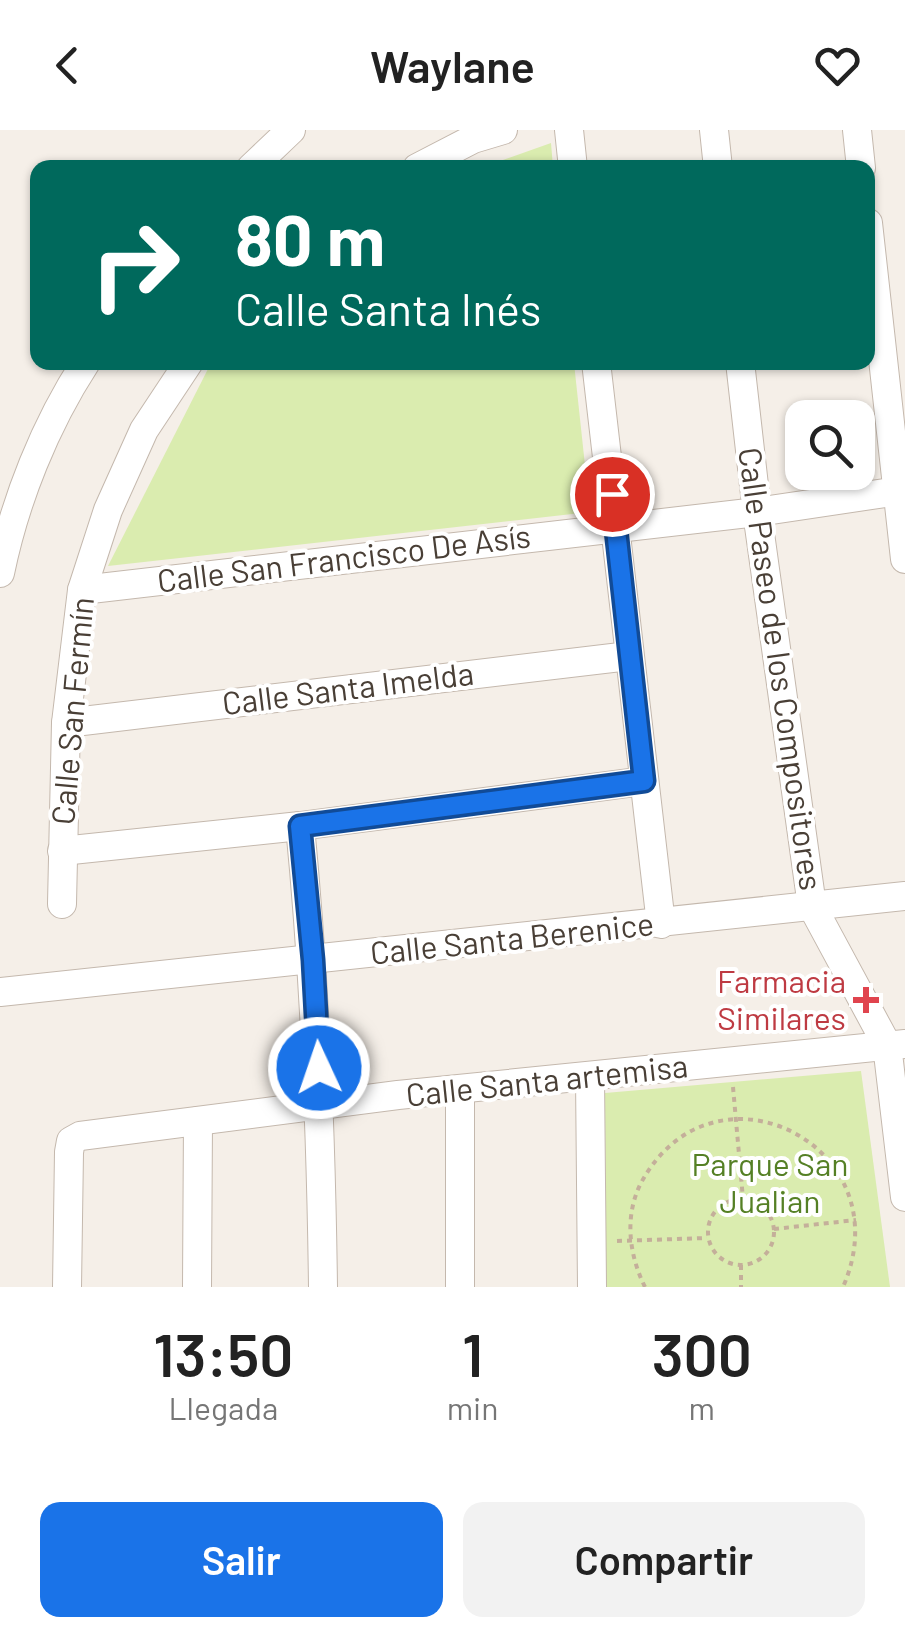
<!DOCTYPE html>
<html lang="es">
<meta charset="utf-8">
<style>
body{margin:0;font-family:Barlow,sans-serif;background:#f2f2f2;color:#222;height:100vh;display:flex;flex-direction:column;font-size:38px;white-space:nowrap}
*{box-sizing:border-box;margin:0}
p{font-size:32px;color:#767676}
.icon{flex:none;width:55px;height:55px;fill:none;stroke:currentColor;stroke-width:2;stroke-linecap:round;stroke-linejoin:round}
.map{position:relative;height:1157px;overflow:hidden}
.details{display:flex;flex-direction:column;background:#fff;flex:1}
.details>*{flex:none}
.hud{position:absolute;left:30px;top:30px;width:845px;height:210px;border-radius:20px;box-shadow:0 2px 8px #0004;background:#00695c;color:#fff;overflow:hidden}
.tools{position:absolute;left:785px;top:270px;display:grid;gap:20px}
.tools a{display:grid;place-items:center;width:90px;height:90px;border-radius:20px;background:#fff;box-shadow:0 2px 8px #0004;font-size:50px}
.pin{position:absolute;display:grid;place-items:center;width:85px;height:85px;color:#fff;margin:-42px;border:5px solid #fff;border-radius:50%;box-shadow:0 2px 10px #0007}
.me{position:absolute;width:110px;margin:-55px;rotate:357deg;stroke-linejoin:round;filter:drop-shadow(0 0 8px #0008)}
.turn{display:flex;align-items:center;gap:35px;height:210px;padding:0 40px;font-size:45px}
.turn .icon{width:130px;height:130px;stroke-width:2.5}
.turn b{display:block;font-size:70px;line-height:85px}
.eta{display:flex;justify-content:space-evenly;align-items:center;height:170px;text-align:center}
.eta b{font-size:60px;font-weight:600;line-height:70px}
.primary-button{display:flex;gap:20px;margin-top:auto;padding:20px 40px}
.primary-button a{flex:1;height:115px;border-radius:20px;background:#1a73e8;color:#fff;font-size:40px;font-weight:600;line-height:115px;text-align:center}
.primary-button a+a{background:#f2f2f2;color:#222}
header{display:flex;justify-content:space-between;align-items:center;height:130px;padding:0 40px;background:#fff;font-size:45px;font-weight:600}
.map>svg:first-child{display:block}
.green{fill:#daecaf}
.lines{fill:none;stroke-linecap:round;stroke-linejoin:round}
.minor-casing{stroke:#c4b8ad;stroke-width:30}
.path{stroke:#c4af9a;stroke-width:4;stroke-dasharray:5 5;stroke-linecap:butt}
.minor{stroke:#fff;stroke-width:28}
.route-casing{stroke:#114b97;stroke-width:25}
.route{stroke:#1a73e8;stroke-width:18}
.health-dot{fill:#e0444e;stroke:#fff;stroke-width:4}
.labels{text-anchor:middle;stroke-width:8;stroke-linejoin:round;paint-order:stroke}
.street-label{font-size:32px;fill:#493f36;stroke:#fff}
.health-label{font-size:32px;fill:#be3a42;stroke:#fff;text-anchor:end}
.park-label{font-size:32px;fill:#558025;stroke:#fff}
</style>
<header><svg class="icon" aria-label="back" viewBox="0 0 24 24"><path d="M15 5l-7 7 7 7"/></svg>Waylane<svg class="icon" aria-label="heart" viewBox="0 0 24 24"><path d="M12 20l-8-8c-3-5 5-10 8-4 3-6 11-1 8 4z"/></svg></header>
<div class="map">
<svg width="905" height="1157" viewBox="0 0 905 1157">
<rect width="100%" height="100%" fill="#f5efe8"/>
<!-- green -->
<g class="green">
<polygon points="551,13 553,37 483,37"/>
<polygon points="211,233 574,233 590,382 108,436"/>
<polygon points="861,941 890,1157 606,1157 605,963"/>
</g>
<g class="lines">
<defs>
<g id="minor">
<polyline points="569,0 573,38"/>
<polyline points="714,0 718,38"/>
<polyline points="857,0 861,38"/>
<polyline points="251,38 291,0"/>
<polyline points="417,38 473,9 503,0"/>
<polyline points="868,93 905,429"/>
<polyline points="596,232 661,794"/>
<polyline points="740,232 757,382 812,776 887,915 905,1067"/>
<path d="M 0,443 C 15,370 45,295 86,232"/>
<polyline points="82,460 757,382 905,360"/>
<polyline points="66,593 629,526"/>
<path d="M 300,696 C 315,850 321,1002 323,1157"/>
<polyline points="62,721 300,696 644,651"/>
<polyline points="62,774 66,593 82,460 108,380 144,300 189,232"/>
<polyline points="0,862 905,766"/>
<polyline points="590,947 592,1157"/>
<polyline points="67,1157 69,1022 71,1011 80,1006 398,965 905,914"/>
<polyline points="197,1157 198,991"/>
<polyline points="460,1157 460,961"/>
</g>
</defs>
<!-- minor casing -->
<use href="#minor" class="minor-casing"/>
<!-- path -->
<g class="path">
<polyline points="733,957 743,1069"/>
<circle cx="741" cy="1102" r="33"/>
<polyline points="774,1099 856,1090"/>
<polyline points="617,1111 707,1108"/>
<polyline points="741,1135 741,1157"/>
<path d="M 645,1157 C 629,1125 624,1086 641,1053 C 713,919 905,1016 843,1157"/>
</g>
<!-- minor -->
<use href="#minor" class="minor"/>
</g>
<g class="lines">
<defs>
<polyline id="route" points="319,938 313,830 300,696 644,651 612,364"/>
</defs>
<!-- route casing -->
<use href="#route" class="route-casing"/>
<!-- route -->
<use href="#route" class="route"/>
</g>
<!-- markers -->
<path class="health-dot" d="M861 855h10v10h10v10h-10v10h-10v-10h-10v-10h10z"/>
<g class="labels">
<!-- street labels -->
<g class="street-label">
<text transform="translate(344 429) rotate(-7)" y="11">Calle San Francisco De Asís</text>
<text transform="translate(780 539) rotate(82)" y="11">Calle Paseo de los Compositores</text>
<text transform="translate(348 559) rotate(-7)" y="11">Calle Santa Imelda</text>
<text transform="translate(73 581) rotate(-85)" y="11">Calle San Fermín</text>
<text transform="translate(512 809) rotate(-6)" y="11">Calle Santa Berenice</text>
<text transform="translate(547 951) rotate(-6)" y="11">Calle Santa artemisa</text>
</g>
<!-- health labels -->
<g class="health-label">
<text x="846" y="863">Farmacia<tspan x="846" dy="37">Similares</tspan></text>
</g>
<!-- park labels -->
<g class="park-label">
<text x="770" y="1046">Parque San<tspan x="770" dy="37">Jualian</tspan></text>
</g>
</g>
</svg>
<div class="tools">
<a><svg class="icon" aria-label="search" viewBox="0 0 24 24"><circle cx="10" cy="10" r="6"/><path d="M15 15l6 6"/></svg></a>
</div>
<div class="pin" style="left:612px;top:364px;background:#d93025"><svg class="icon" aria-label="arrive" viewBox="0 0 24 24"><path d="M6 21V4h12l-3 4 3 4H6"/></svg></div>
<svg class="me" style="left:319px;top:938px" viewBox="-20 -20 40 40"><circle r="17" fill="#1a73e8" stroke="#fff" stroke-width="3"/><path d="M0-11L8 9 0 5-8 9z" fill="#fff"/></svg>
<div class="hud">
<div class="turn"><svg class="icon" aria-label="right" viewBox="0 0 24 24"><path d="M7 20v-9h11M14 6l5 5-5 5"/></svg><div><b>80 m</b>Calle Santa Inés</div></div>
</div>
</div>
<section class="details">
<div class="eta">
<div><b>13:50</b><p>Llegada</p></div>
<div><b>1</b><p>min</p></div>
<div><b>300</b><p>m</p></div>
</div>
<div class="primary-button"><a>Salir</a><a>Compartir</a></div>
</section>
